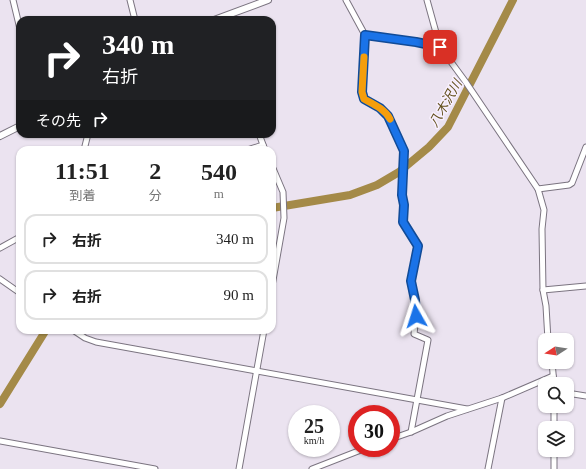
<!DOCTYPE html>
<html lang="ja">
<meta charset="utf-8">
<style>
body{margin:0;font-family:"Times New Roman","Noto Sans JP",serif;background:#f2f2f2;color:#222;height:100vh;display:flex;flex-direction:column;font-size:15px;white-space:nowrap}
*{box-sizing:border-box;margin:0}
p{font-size:13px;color:#767676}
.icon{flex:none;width:22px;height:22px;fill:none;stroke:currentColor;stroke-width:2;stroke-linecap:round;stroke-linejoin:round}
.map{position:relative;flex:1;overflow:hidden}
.details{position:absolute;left:16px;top:146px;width:260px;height:188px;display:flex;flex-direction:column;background:#fff;border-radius:12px;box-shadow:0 1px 3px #0004}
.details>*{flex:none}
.hud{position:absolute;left:16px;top:16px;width:260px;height:122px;border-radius:12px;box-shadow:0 1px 3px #0004;background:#202124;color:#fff;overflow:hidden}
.needle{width:26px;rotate:258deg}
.fabs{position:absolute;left:538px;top:333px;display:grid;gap:8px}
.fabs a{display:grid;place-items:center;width:36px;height:36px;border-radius:8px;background:#fff;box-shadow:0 1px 3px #0004;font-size:20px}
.speed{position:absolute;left:288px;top:405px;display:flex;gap:8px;font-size:20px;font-weight:700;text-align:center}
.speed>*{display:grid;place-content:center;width:52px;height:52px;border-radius:50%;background:#fff;box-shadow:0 1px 3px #0004;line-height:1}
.speed small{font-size:10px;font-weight:400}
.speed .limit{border:6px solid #d22;background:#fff;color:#111}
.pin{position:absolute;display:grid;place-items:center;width:34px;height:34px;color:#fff;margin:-17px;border-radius:8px;box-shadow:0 2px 6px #0006}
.me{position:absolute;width:44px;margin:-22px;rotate:354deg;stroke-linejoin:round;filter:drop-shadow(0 0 3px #0008)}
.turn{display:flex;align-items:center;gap:14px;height:84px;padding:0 20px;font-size:18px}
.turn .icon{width:52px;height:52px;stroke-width:2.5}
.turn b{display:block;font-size:28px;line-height:34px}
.then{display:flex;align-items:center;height:38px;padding:0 20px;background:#0003;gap:8px;font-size:15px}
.eta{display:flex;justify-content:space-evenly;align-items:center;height:68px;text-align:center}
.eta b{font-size:24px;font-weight:600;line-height:28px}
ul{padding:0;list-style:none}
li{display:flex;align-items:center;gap:12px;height:50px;margin:0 8px 6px;padding:0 12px;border:2px solid #e0e0e0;border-radius:12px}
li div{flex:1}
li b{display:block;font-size:15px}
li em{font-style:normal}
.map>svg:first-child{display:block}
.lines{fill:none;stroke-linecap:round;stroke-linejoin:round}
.river{stroke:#a48a48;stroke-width:8}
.minor-casing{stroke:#7b7480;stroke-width:7}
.major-casing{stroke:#7b7480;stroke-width:8}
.minor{stroke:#fff;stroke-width:5}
.major{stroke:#fff;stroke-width:6}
.route-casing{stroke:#114b97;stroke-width:10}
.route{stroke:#1a73e8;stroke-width:7}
.slow{stroke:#f59e0b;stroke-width:7}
.labels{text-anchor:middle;stroke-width:3;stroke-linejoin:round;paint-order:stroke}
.water-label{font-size:13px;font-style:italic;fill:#64511e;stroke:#f8f0fe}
</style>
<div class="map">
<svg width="586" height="469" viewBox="0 0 586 469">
<rect width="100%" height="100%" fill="#ebe3f0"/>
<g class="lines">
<!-- river -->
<g class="river">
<polyline points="272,208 350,195 377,185 399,172 429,147 448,127 513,0"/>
<polyline points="0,404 46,330"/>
</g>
<defs>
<g id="minor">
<polyline points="13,0 20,29"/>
<polyline points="130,0 135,20"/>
<polyline points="346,0 365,35 426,44 440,47"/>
<polyline points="427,0 440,47 465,81 538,189 544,210 542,229 543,290 546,306 548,340"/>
<polyline points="365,35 362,92 363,99 380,108 388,116 404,151 402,195 404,205 403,222 418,246 411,281 415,300 416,316 414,334 428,340 411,432"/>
<polyline points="259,134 265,150"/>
<polyline points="84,150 88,134"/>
<polyline points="247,150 263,145"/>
<polyline points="272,166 283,192 284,218 272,286"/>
<polyline points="538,189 569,185 572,183 586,147"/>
<polyline points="0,248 20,237"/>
<polyline points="0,279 20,293"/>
<polyline points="543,290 586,286"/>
<polyline points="73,330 85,338 96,342 467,409"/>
<polyline points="552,362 554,384"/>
<polyline points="567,393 586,396"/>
<polyline points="554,428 554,406"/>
<polyline points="391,439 411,432 447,416 502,398 553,376"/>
<polyline points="0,441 155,469"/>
<polyline points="554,450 554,469"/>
<polyline points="239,469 264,330"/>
<polyline points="312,469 366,448"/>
<polyline points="488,469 502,398"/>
</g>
<g id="major">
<polyline points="214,20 268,0"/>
<polyline points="0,136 20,126"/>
</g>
</defs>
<!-- minor casing -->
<use href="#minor" class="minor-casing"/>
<!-- major casing -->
<use href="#major" class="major-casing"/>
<!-- minor -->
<use href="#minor" class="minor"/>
<!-- major -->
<use href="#major" class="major"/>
</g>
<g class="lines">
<defs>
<polyline id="route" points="416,316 415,300 411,281 418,246 403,222 404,205 402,195 404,151 388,116 380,108 364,99 362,92 365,35 416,42 440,47"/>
</defs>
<!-- route casing -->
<use href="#route" class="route-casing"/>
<!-- route -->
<use href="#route" class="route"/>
<!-- slow -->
<path class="slow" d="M 364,57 L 362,92 L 364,99 C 373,104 385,109 390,119"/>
</g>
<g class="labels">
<!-- water labels -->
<g class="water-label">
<text transform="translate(445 103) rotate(-60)" y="5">八木沢川</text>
</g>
</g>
</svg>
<div class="fabs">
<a><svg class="needle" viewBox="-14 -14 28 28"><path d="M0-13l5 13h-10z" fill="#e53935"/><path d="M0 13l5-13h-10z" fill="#767676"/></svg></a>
<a><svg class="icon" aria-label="search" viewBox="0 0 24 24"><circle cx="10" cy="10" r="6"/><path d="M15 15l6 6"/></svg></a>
<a><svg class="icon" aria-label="layers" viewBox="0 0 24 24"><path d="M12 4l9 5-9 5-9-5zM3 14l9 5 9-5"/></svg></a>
</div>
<div class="speed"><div>25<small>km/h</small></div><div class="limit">30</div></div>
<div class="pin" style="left:440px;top:47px;background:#d93025"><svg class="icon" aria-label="arrive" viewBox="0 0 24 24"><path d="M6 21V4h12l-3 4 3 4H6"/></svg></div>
<svg class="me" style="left:416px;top:316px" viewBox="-20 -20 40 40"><path d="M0-17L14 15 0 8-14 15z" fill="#1a73e8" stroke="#fff" stroke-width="4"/></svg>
<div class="hud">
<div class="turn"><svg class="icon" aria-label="right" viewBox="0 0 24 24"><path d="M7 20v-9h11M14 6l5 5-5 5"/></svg><div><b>340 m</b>右折</div></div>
<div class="then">その先<svg class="icon" aria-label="right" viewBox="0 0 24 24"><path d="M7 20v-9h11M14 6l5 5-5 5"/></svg></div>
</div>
<section class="details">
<div class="eta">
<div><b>11:51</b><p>到着</p></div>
<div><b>2</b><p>分</p></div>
<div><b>540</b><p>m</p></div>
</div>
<ul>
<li><svg class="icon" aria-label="right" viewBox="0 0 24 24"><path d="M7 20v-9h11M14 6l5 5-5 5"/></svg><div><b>右折</b></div><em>340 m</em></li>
<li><svg class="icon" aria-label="right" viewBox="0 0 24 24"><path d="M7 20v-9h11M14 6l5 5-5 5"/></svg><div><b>右折</b></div><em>90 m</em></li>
</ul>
</section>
</div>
